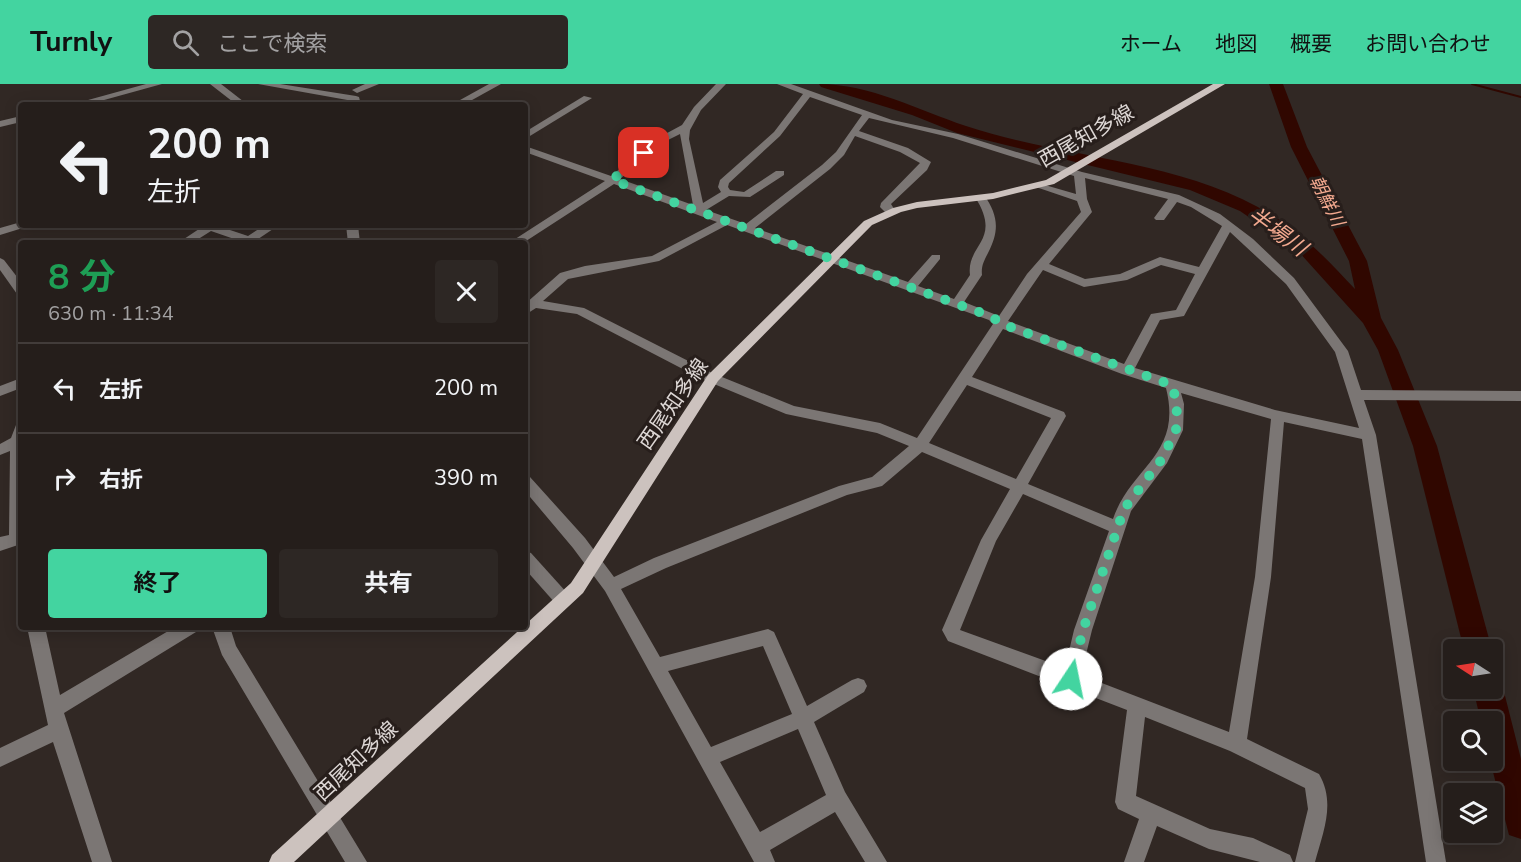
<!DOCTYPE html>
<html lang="ja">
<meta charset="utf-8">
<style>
body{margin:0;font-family:"Nunito Sans","Noto Sans JP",sans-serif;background:#2d2724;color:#f1f3f6;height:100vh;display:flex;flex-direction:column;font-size:22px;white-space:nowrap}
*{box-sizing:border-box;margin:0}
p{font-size:20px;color:#a3a2a3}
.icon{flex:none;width:33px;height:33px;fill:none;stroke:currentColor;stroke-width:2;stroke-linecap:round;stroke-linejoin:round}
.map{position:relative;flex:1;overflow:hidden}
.side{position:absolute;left:18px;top:156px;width:510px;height:390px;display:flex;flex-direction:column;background:#251e1b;border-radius:6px;box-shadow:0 3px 15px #0003,0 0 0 2px #423c3a}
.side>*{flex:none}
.top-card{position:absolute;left:18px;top:18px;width:510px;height:126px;border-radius:6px;box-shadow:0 3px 15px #0003,0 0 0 2px #423c3a;background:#251e1b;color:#f1f3f6;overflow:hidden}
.needle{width:39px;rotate:282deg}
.tools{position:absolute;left:1443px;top:555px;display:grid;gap:12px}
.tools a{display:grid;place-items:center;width:60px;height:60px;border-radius:6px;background:#251e1b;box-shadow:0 3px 15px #0003,0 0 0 2px #423c3a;font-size:30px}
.pin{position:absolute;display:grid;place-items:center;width:51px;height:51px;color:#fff;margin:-26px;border-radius:12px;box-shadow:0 3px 9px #0006}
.me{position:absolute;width:66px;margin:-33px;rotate:11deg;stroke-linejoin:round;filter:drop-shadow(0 0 4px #0008)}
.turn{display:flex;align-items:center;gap:21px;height:126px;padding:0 30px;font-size:27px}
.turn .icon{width:78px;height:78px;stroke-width:2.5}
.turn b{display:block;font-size:42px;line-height:51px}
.round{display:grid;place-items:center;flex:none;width:63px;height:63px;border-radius:6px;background:#2d2724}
.headline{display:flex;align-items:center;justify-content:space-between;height:102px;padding:0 30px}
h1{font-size:36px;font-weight:700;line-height:45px;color:#1e9e55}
.primary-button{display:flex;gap:12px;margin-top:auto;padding:12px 30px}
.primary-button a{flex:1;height:69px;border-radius:6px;background:#43d4a0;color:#111;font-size:24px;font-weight:700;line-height:69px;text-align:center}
.primary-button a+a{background:#2d2724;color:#f1f3f6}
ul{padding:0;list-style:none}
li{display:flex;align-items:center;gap:18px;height:90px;padding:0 30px;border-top:2px solid #423c3a}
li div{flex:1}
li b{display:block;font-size:22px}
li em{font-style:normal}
header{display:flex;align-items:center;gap:36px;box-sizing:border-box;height:84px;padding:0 30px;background:#43d4a0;color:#111}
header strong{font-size:28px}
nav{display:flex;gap:33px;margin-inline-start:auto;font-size:21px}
.search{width:420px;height:54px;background:#2d2724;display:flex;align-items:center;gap:15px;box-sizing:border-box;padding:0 21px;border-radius:6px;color:#a3a2a3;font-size:22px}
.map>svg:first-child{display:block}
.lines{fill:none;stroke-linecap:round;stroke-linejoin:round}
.stream{stroke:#300700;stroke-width:2}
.river{fill:#300700;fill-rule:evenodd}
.minor{fill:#7b7674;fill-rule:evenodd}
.major{fill:#ccc2be;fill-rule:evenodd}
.route{stroke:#43d4a0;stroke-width:10;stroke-dasharray:0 18}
.labels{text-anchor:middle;stroke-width:6;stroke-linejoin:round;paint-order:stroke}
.far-water-label{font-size:18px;font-style:italic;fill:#f3a98f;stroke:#271e1b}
.street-label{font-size:21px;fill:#dcd6d4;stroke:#271e1b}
.water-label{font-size:22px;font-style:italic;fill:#f3a98f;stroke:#271e1b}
</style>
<header>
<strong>Turnly</strong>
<div class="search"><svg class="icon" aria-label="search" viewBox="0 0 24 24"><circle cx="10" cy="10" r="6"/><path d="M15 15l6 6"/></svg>ここで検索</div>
<nav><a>ホーム</a><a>地図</a><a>概要</a><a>お問い合わせ</a></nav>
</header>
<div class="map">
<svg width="1521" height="778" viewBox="0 0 1521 778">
<rect width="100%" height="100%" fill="#312824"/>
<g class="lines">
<!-- stream -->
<polyline class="stream" points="1472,0 1521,13"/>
<!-- river -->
<g class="river">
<path d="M 819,0 C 870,0 918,26 966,42 C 1068,76 1186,75 1278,135 C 1308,154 1331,180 1355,205 L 1349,177 L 1291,63 L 1269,0 L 1283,0 L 1307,63 L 1367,177 L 1381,234 L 1398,266 L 1437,362 L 1492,566 L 1464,566 L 1413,362 L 1378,266 L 1363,239 L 1298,167 L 1240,127 L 1190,106 L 957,49 L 912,31 L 821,3 Z"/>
<polygon points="1492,592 1498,594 1503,604 1521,675 1521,755 1509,751 1490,676 1492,676 1492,638 1481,638 1473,604 1492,604"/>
</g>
<!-- minor -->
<g class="minor">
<polygon points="146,0 162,0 86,21 70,21"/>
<polygon points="210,0 221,0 248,21 237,21"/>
<polygon points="258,0 280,0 356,12 359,13 360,17 383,21 353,21 353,17"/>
<polygon points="365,0 379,0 357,9 352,6"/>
<polygon points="489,0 501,0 463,21 451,21"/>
<path d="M 716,0 L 726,0 L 701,26 L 690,46 L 689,55 L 703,119 L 721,108 L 718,103 L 720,96 L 774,48 L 803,10 L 777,0 L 791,0 L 892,36 L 958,50 L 1082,88 L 1179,111 L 1220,130 L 1253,155 L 1294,194 L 1348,267 L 1361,306 L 1521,307 L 1521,317 L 1364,316 L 1376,351 L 1446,778 L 1426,778 L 1362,355 L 1284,338 L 1271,493 L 1247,655 L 1319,690 C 1336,719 1323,748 1315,778 L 1295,778 L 1308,725 L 1305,704 L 1230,667 L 1145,633 L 1136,712 L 1210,745 L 1253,754 L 1290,771 L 1293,778 L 1260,778 L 1209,765 L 1157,742 L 1144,778 L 1124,778 L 1139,735 L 1118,725 L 1115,718 L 1127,626 L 948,557 L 942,546 L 981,456 L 1010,405 L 922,368 L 882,402 L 847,411 L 666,484 L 621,505 L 660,573 L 768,545 L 774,548 L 807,622 L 852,596 L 858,594 L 864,596 L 867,602 L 864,608 L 814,638 L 845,708 L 887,778 L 865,778 L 835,728 L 770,766 L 775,778 L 754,778 L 605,507 L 573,464 L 525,407 L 525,391 L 530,393 L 585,454 L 614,493 L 654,474 L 839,402 L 872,393 L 909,362 L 877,349 L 786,330 L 702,295 L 577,230 L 536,224 L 525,231 L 525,220 L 560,189 L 585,182 L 652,172 L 717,138 L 614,100 L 523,159 L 509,159 L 605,97 L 525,68 L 525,62 L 611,92 L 656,55 L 682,41 L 694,23 ZM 810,13 L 862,31 L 836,68 L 822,81 L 746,140 L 706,126 L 729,112 L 750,113 L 784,91 L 784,87 L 776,87 L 744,108 L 730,106 L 728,103 L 729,99 L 780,52 ZM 869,34 L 953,54 L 1074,92 L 1076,110 L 1038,99 L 1033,102 L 1077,117 L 1081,128 L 1027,190 L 999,232 L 964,218 L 982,191 C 981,182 984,177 988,169 C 1000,146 998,131 984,111 L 975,113 C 1003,157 966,160 970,191 L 954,215 L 918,202 L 940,175 L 940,171 L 932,171 L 908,198 L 755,144 L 830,85 L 844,71 L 855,52 L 900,68 L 920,79 L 881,119 L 880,123 L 887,130 L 895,130 L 896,128 L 891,120 L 927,86 L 931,78 L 908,64 L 859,47 ZM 680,50 L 693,121 L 620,95 L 662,59 ZM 1085,94 L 1168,115 L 1154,134 L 1156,136 L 1164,136 L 1177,118 L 1191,123 L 1222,142 L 1199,183 L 1160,173 L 1120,190 L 1085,195 L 1049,180 L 1092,128 L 1087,115 ZM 727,141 L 989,236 L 993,240 L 917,354 L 880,339 L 794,322 L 712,289 L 584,224 L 543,217 L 568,195 L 659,177 ZM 1230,148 L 1286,200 L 1335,268 L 1359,344 L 1275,326 L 1135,284 L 1160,236 L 1184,232 ZM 1161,181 L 1195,190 L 1176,226 L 1151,230 L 1124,280 L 1008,237 L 1043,186 L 1084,203 L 1127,196 ZM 1003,245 L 1122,290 L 1166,304 C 1183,371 1131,382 1113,435 L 1028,400 L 1066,332 L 1064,328 L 972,293 ZM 967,301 L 1051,334 L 1016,395 L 929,359 ZM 1181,309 L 1271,335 L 1255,493 L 1229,648 L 1081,591 L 1092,546 L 1131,427 L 1167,379 L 1183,346 L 1184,320 ZM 1023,410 L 1109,447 L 1074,546 L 1065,584 L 960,546 L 996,457 ZM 763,562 L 792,630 L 711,663 L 668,587 ZM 798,645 L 826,711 L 760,748 L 720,678 Z"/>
<polygon points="584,12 592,14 525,55 525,48"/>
<polygon points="21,32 21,38 0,43 0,37"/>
<polygon points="21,138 21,141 28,141 26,143 0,151 0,144"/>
<polygon points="205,141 215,141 248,152 265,141 279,141 252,159 238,159 240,157 211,147 192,159 178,159"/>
<polygon points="346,141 358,141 360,159 348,159"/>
<polygon points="0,174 4,176 21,198 21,211 17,210 0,186"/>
<polygon points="21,294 21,304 0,312 0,302"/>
<polygon points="21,340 21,460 0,467 0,453 9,451 10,367 0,371 0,360 11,354 16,341"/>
<polygon points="525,467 531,469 568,510 570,515 568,520 562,522 556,520 525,485"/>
<polygon points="27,543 45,543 60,611 175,543 199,543 196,548 64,629 112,778 92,778 53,658 0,683 0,664 48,641"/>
<polygon points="212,543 230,543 236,562 367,778 345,778 222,571"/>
</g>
<!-- major -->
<polygon class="major" points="1213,0 1225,0 1054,100 993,115 917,124 901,128 872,141 718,297 583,509 294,778 269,778 272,771 571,499 708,291 864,137 893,124 917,118 993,109 1046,96"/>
</g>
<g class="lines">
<!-- route -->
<polyline class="route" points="644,69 612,96 993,233 999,239 1172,301 1177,320 1176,346 1162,375 1124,425 1083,546 1071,595"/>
</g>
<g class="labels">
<!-- far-water labels -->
<g class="far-water-label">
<text transform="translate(1327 117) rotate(63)" y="6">朝鮮川</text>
</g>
<!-- street labels -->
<g class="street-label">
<text transform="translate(1086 52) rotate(-29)" y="7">西尾知多線</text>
<text transform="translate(673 320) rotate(-55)" y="7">西尾知多線</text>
<text transform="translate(356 677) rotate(-43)" y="7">西尾知多線</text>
</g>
<!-- water labels -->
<g class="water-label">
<text transform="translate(1278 147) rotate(36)" y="8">半場川</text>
</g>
</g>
</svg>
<div class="tools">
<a><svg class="needle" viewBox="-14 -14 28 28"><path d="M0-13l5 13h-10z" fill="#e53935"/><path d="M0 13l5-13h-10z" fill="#a3a2a3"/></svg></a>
<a><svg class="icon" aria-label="search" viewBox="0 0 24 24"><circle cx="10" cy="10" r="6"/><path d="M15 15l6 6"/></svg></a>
<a><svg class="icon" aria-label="layers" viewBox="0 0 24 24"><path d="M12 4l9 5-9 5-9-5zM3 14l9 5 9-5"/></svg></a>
</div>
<div class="pin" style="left:644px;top:69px;background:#d93025"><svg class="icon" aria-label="arrive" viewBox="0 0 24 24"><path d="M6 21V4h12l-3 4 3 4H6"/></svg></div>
<svg class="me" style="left:1071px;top:595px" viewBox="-20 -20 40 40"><circle r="19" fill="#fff"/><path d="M0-13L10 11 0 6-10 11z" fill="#43d4a0"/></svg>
<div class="top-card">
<div class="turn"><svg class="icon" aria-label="left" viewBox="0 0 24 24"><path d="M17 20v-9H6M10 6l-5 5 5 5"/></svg><div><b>200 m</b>左折</div></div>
</div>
<section class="side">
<div class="headline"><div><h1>8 分</h1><p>630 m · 11:34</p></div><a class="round"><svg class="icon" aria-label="close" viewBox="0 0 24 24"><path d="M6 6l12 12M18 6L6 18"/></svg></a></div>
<ul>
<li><svg class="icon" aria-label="left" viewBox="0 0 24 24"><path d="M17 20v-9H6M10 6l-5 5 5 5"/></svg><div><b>左折</b></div><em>200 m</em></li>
<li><svg class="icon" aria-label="right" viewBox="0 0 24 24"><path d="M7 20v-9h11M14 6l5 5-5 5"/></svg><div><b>右折</b></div><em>390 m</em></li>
</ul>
<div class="primary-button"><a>終了</a><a>共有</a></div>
</section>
</div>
